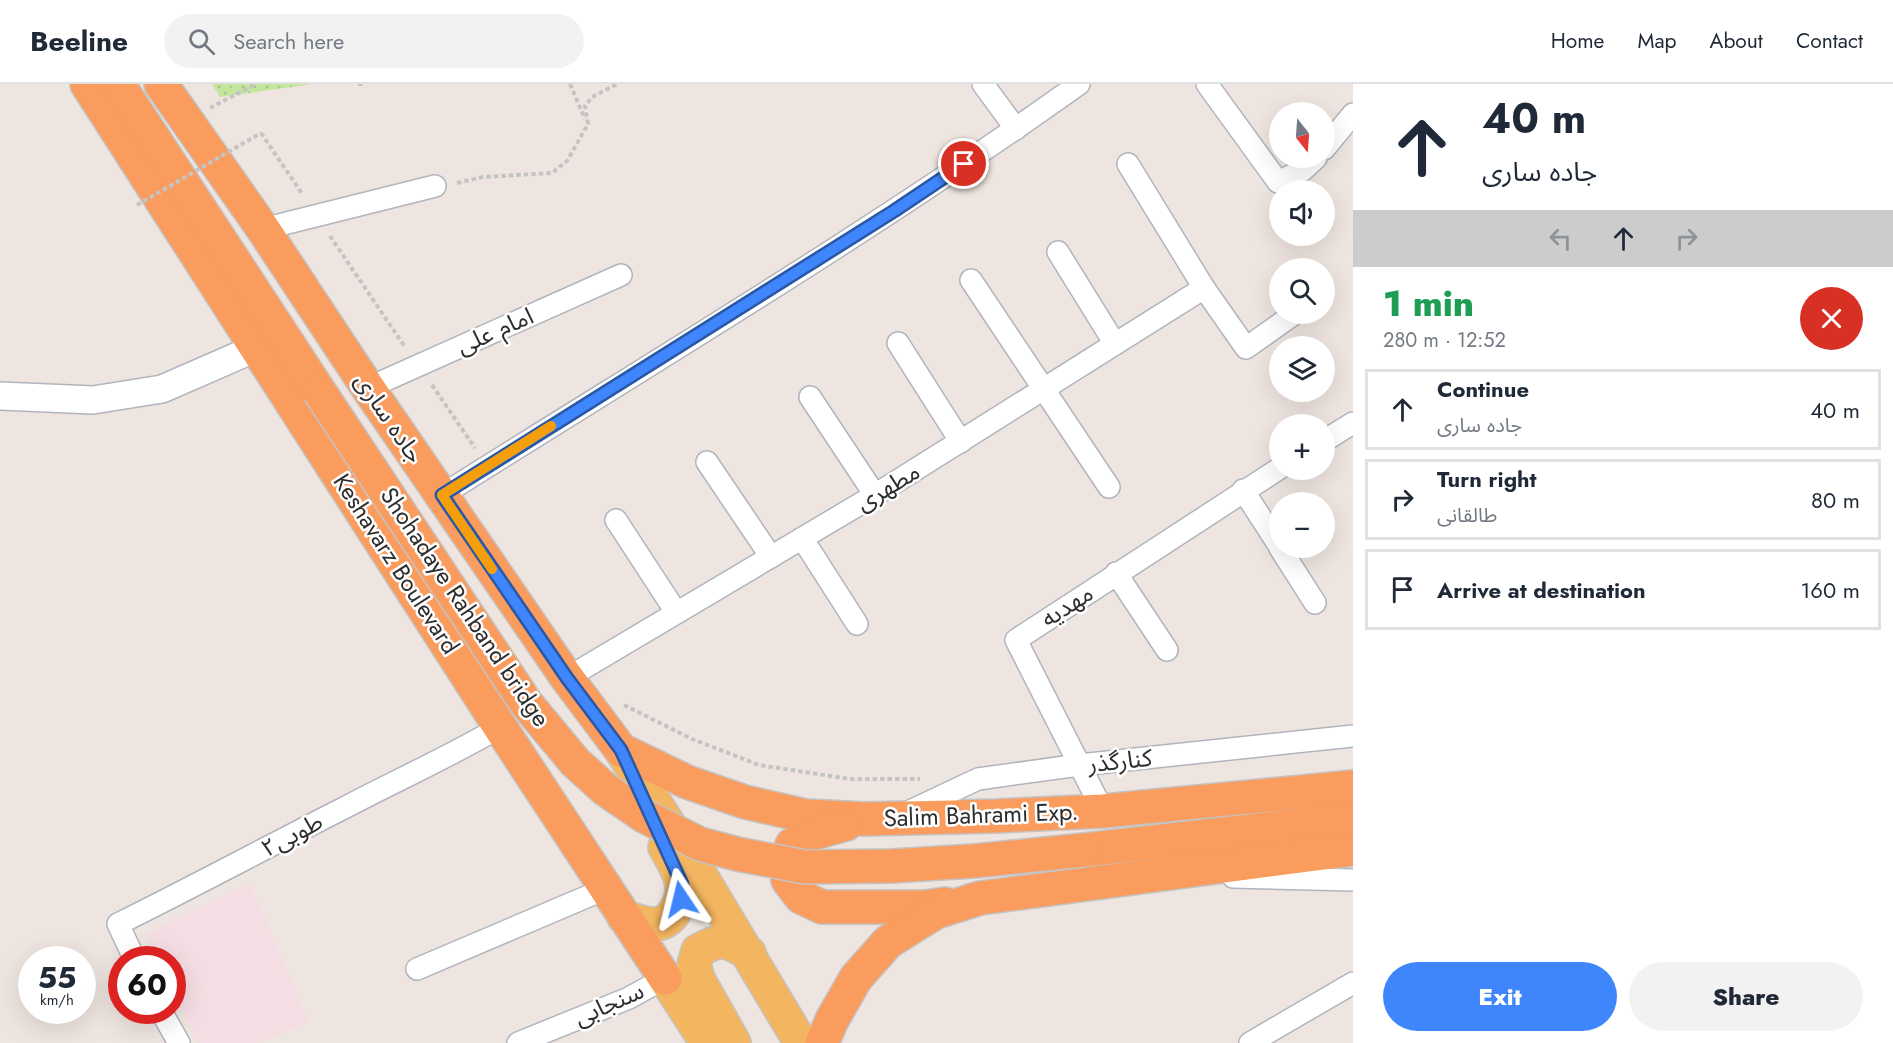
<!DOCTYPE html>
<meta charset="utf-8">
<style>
body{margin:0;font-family:Jost,"Noto Sans Arabic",sans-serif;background:#f2f2f3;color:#1f2937;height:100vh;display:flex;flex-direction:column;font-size:22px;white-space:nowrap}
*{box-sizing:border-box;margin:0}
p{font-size:20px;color:#747a83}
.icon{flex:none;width:33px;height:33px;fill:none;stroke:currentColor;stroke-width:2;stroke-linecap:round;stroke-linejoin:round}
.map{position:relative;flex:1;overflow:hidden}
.side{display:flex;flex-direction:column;background:#fff;width:540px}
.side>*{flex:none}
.banner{background:#fff;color:#1f2937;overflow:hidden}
.needle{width:39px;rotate:163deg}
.fabs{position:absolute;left:1269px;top:18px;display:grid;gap:12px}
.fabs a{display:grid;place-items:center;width:66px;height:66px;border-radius:50%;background:#fff;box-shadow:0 6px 24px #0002;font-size:30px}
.speed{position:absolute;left:18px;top:862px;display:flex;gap:12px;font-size:30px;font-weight:700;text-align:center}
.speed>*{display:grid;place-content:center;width:78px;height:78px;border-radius:50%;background:#fff;box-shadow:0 6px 24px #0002;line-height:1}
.speed small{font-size:15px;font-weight:400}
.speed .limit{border:9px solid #d22;background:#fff;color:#111}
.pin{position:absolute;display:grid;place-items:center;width:51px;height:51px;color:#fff;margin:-26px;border:3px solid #fff;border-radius:50%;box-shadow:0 2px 6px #0007}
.me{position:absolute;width:66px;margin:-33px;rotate:350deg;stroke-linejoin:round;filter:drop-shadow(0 0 4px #0008)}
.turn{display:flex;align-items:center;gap:21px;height:126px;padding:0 30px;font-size:27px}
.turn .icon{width:78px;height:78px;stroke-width:2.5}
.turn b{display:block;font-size:42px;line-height:51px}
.lanes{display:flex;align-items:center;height:57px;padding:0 30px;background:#0003;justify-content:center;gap:30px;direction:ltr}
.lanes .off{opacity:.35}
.round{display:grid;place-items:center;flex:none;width:63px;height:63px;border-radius:32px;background:#f2f2f3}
.summary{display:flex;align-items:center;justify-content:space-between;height:102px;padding:0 30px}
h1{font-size:36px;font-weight:800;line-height:45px;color:#1e9e55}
.action{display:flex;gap:12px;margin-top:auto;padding:12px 30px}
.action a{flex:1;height:69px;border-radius:36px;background:#3f86fc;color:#fff;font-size:24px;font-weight:800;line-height:69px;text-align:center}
.action a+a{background:#f2f2f3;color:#1f2937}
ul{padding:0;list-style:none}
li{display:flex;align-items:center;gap:18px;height:81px;margin:0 12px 9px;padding:0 18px;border:3px solid #e0e1e3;border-radius:0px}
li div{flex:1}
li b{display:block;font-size:22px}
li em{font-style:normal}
header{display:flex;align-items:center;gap:36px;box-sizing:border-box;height:84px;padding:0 30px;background:#fff;border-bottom:2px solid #e0e1e3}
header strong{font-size:28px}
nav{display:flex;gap:33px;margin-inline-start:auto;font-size:21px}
.search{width:420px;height:54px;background:#f2f2f3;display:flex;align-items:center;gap:15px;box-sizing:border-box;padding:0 21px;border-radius:33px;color:#747a83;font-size:22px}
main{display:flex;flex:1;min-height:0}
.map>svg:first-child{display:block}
.medical{fill:#f5dee3}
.park{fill:url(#park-dots)}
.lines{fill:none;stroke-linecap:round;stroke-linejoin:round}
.minor-casing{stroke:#b0b5bd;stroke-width:24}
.tertiary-casing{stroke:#b0b5bd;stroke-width:30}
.primary-casing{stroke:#c4c4c4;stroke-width:36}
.trunk-casing{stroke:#c4c4c4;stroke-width:36}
.path{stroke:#c4c4c4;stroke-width:4;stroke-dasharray:4.5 3;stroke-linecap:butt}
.minor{stroke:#fff;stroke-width:21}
.tertiary{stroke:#fff;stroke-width:27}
.primary{stroke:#f3b560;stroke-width:33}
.trunk{stroke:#f99c5d;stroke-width:33}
.trunk-bridge-casing{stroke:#c4c4c4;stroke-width:36;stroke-linecap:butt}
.path-bridge{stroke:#c4c4c4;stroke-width:4;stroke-dasharray:4.5 3;stroke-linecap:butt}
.trunk-bridge{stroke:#f99c5d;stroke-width:33}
.route-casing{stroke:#2957a4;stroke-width:15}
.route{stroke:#3f86fc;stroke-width:10}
.slow{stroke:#f59e0b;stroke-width:10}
.labels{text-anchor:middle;stroke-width:5;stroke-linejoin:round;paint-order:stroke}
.street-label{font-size:24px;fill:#2d2d2d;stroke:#fff}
</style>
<header>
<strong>Beeline</strong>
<div class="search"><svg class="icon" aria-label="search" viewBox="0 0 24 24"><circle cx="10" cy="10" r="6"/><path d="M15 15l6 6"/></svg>Search here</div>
<nav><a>Home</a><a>Map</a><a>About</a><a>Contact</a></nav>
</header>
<main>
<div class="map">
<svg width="1353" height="959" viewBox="0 0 1353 959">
<defs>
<pattern id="park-dots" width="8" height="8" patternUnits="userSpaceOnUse" patternTransform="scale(1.5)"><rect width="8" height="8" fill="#c3e59c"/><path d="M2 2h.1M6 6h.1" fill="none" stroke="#a8c587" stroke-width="1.8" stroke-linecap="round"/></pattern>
</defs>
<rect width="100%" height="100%" fill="#efe5e0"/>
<!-- medical -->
<polygon class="medical" points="250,799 309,938 257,959 197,959 173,907 172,876 158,876 145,850"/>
<!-- park -->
<polygon class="park" points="212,0 313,0 220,13"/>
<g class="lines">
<defs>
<g id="minor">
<polyline points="983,0 1016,45"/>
<polyline points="1207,0 1278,98 1303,86 1316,74"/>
<polyline points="1324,65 1353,30"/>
<polyline points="1128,80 1204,204 1246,264 1294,230"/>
<polyline points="263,145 435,102"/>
<polyline points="1058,168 1115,260"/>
<polyline points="971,196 1109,403"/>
<polyline points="898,259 961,358"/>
<polyline points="368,304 621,191"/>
<polyline points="810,313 875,411"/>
<polyline points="1324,357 1353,339"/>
<polyline points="707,378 771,473"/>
<polyline points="1243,406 1280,463"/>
<path d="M 442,411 C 656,276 873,147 1079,0"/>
<polyline points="616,436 676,528"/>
<polyline points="802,454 857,540"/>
<polyline points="1280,464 1315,519"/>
<polyline points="1116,489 1167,566"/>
<polyline points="567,594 875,411 1204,204"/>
<polyline points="1103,727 1016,556 1280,384"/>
<polyline points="908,728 978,695 1079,681 1353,652"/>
<polyline points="1233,793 1353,796"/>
<path d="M 135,876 L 118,840 C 193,803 267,763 342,725 C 395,697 449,673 500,643"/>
<polyline points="417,885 605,805"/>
<polyline points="161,927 179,959"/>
<polyline points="518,959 629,914 665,894"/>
<polyline points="1250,959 1353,899"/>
</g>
<polyline id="tertiary" points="0,312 93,316 162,305 256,264"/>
<g id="primary">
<polyline points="621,666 689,772 801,959"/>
<path d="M 624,833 C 646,839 663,849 677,824 C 681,817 683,810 682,802 C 681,789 671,774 665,763"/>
<polyline points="665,894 707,959"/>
<path d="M 734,959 L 698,895 L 694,881 L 698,867 C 723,853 724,856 749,869"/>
</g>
<g id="trunk">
<polyline points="87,0 500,643 665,894"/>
<polyline points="118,0 319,307"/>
<polyline points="161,0 263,145 368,304 567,594 621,666 687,698 745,718 806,732 865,735 996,732 1103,727 1353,703"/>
<polyline points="846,740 814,749 792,761 785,778 788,796 801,813 822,823 926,823 945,820"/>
<polyline points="1084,766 1353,735"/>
<polyline points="822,959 832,936 856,894 888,858 936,828 980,814 1353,765"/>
</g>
</defs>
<!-- minor casing -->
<use href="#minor" class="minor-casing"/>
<!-- tertiary casing -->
<use href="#tertiary" class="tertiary-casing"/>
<!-- primary casing -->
<use href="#primary" class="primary-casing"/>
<!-- trunk casing -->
<use href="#trunk" class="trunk-casing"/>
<!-- path -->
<g class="path">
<polyline points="358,0 365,0"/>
<polyline points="570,0 585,35"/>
<polyline points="210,24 256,0"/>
<polyline points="261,49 303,111"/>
<polyline points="457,99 483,93 552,89 567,77 588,40 585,22 592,13 617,0"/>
<polyline points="330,152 405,263"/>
<polyline points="432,301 475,364"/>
<polyline points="624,621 692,655 759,681 850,695 920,695"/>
</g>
<!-- minor -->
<use href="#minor" class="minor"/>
<!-- tertiary -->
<use href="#tertiary" class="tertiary"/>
<!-- primary -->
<use href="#primary" class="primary"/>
<!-- trunk -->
<use href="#trunk" class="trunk"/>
<defs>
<polyline id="trunk-bridge" points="319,307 526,619 575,678 606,706 644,732 700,760 737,770 805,783 891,782 974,777 1084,766"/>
</defs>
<!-- trunk-bridge casing -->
<use href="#trunk-bridge" class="trunk-bridge-casing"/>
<!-- path-bridge -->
<polyline class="path-bridge" points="137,121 261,49"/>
<!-- trunk-bridge -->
<use href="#trunk-bridge" class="trunk-bridge"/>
</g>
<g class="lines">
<defs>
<polyline id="route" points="681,815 682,800 621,666 567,594 442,411 894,127 964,80"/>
</defs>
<!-- route casing -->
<use href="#route" class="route-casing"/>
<!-- route -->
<use href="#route" class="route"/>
<!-- slow -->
<polyline class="slow" points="492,485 442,411 551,342"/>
</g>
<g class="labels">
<!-- street labels -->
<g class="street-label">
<text transform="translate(495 247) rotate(-24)" y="8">امام علی</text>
<text transform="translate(389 334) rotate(56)" y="8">جاده ساری</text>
<text transform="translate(888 403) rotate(-31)" y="8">مطهری</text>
<text transform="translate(396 480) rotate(57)" y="8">Keshavarz Boulevard</text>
<text transform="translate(1067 522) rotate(-33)" y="8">مهدیه</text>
<text transform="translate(465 523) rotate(56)" y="8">Shohadaye Rahband bridge</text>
<text transform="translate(1120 677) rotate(-6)" y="8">کنارگذر</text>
<text transform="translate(981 731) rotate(-2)" y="8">Salim Bahrami Exp.</text>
<text transform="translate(292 751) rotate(-28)" y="8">طوبی۲</text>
<text transform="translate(609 920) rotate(-24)" y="8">سنجابی</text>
</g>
</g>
</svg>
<div class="fabs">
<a><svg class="needle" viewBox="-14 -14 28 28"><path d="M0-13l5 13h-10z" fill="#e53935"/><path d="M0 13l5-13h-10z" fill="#747a83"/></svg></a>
<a><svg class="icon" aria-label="sound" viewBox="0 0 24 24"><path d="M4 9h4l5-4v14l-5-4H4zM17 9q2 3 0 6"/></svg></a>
<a><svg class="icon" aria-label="search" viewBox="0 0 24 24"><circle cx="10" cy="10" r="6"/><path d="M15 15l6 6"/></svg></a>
<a><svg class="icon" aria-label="layers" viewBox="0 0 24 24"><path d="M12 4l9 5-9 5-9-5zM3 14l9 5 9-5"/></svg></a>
<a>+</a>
<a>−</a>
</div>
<div class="speed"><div>55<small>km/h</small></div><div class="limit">60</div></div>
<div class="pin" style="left:964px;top:80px;background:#d93025"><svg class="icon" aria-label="arrive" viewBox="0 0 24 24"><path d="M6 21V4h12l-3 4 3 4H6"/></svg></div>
<svg class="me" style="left:681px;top:815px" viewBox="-20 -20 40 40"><path d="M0-17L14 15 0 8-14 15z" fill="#3f86fc" stroke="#fff" stroke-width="4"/></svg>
</div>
<section class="side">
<div class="banner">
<div class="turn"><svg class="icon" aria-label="ahead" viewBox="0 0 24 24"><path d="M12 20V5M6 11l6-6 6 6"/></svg><div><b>40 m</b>جاده ساری</div></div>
<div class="lanes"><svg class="icon off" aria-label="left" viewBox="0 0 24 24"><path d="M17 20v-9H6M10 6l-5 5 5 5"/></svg><svg class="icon" aria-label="ahead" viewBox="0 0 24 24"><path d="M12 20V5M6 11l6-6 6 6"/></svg><svg class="icon off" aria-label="right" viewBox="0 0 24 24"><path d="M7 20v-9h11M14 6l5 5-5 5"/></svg></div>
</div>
<div class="summary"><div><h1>1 min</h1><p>280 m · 12:52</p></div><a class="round" style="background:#d93025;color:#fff"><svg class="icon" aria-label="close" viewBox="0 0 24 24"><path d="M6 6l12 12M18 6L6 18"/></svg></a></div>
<ul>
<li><svg class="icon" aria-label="ahead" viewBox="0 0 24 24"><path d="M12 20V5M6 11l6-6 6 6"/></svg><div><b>Continue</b><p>جاده ساری</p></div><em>40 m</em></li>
<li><svg class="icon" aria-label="right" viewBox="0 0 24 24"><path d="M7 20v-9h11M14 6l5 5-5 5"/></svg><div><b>Turn right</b><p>طالقانی</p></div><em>80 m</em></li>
<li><svg class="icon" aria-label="arrive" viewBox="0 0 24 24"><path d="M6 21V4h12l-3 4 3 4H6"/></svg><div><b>Arrive at destination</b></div><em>160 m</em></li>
</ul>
<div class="action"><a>Exit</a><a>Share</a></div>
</section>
</main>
